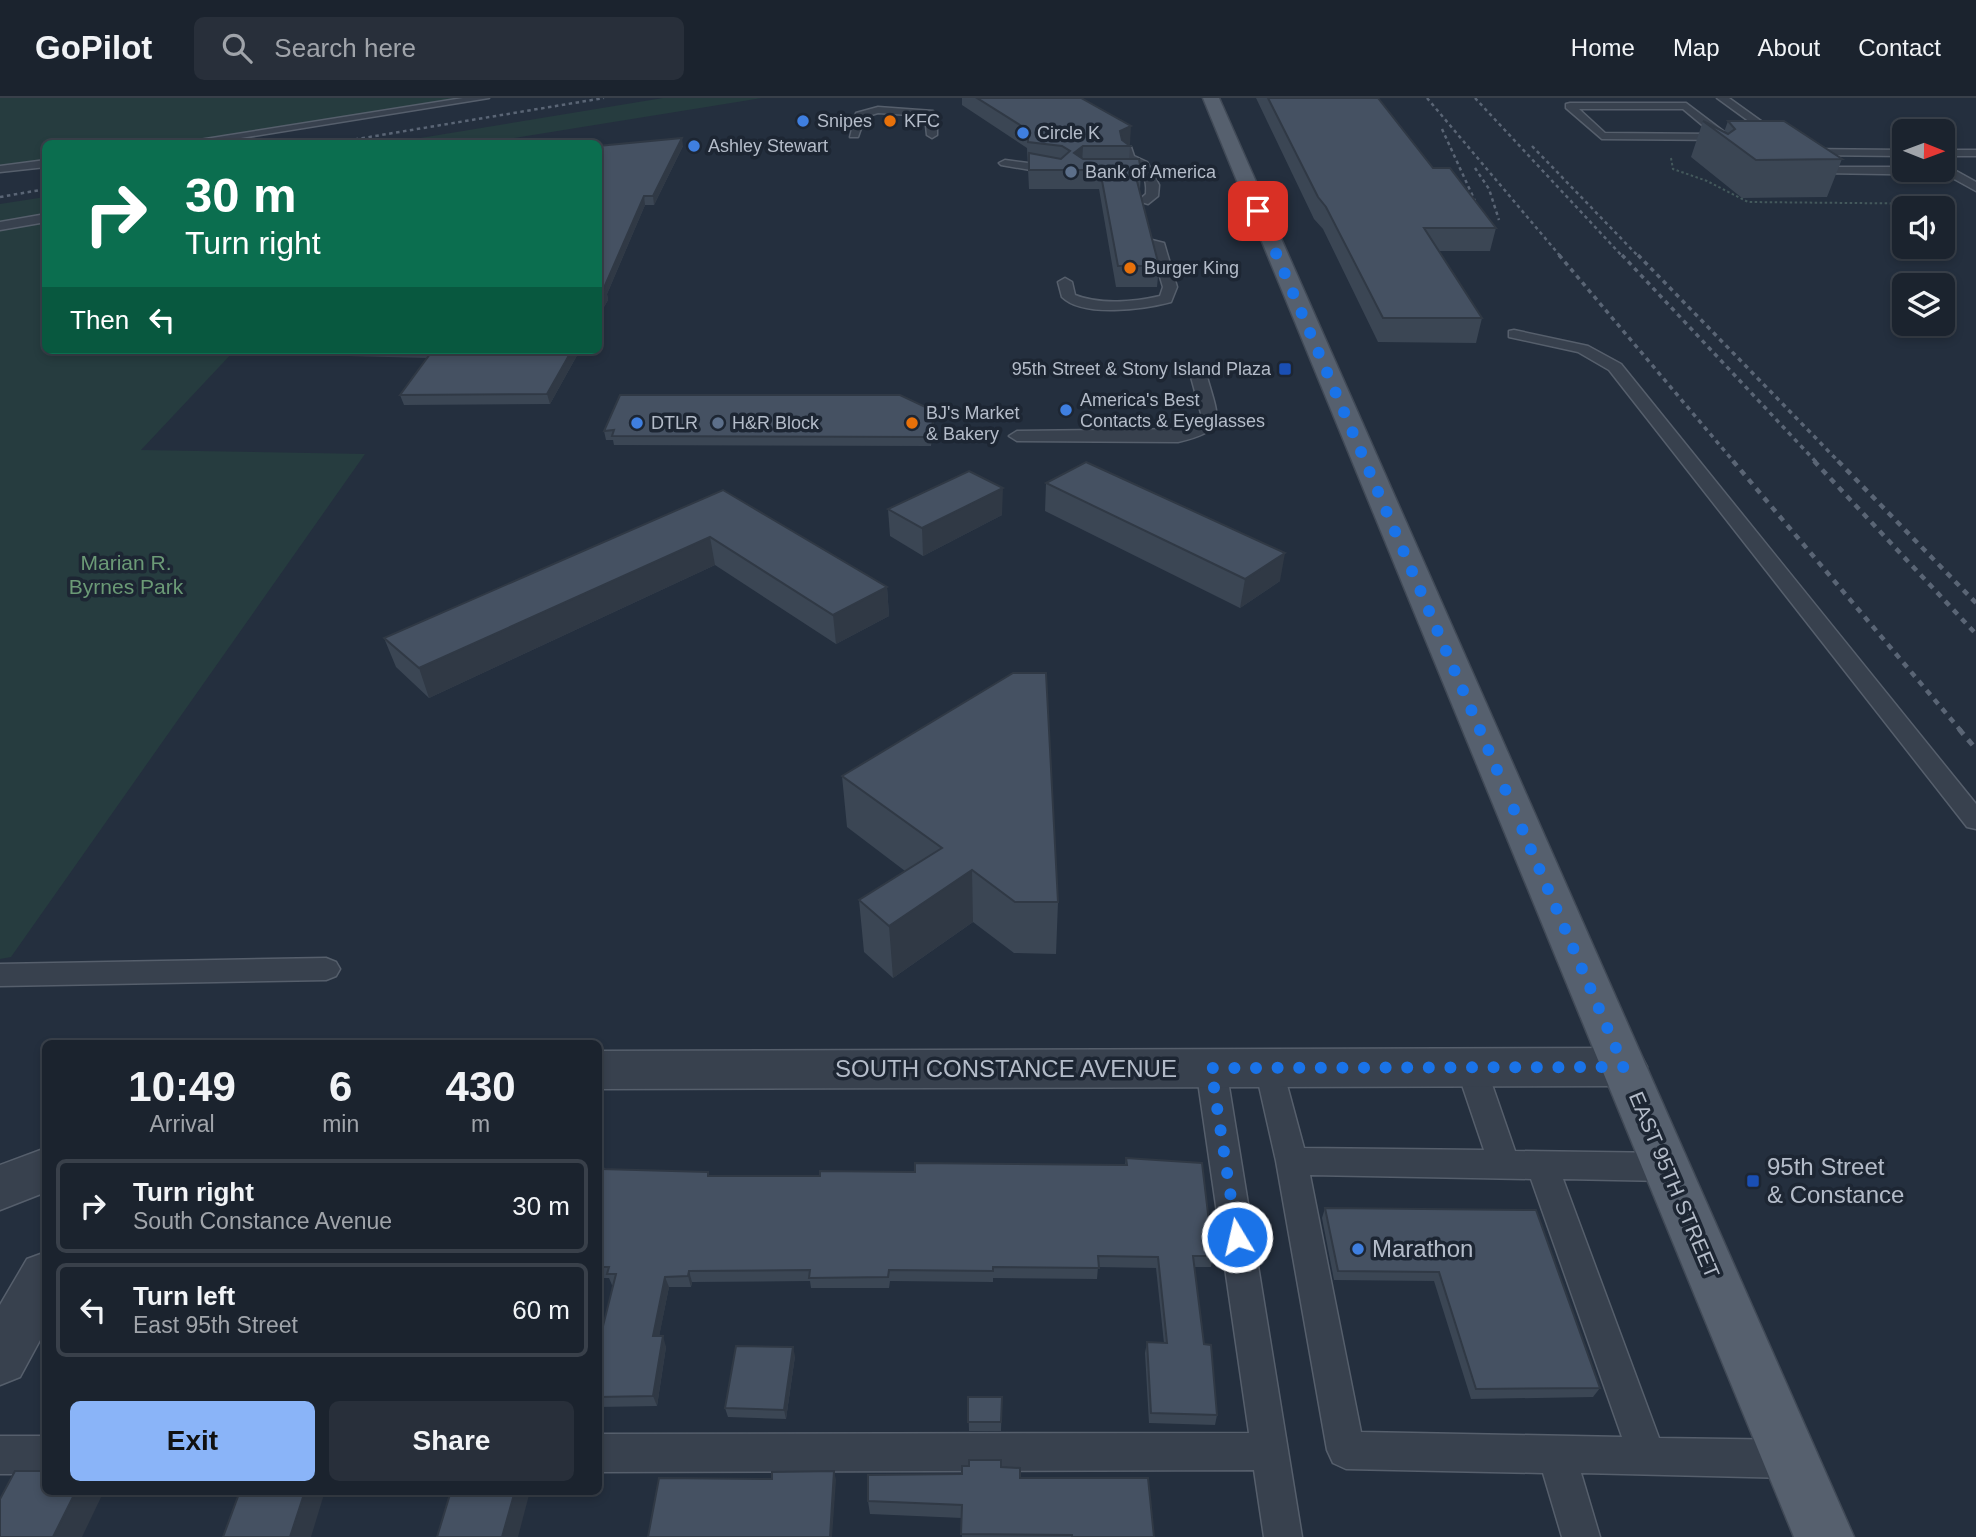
<!DOCTYPE html>
<style>
body{margin:0;font-family:Arial,sans-serif;background:#282f3a;color:#f1f3f6;height:100vh;display:flex;flex-direction:column;font-size:26px;white-space:nowrap}
*{box-sizing:border-box;margin:0}
p{font-size:23px;color:#a0a4aa}
.icon{flex:none;width:38px;height:38px;fill:none;stroke:currentColor;stroke-width:2;stroke-linecap:round;stroke-linejoin:round}
.map{position:relative;flex:1;overflow:hidden}
.drawer{position:absolute;left:42px;top:942px;width:560px;height:455px;display:flex;flex-direction:column;background:#1b232e;border-radius:10px;box-shadow:0 4px 10px #0003,0 0 0 2px #39404a}
.drawer>*{flex:none}
.guide{position:absolute;left:42px;top:42px;width:560px;height:214px;border-radius:10px;box-shadow:0 4px 10px #0003,0 0 0 2px #39404a;background:#0b6e4f;color:#fff;overflow:hidden}
.needle{width:46px;rotate:91deg}
.tools{position:absolute;left:1892px;top:21px;display:grid;gap:14px}
.tools a{display:grid;place-items:center;width:63px;height:63px;border-radius:10px;background:#1b232e;box-shadow:0 4px 10px #0003,0 0 0 2px #39404a;font-size:35px}
.pin{position:absolute;display:grid;place-items:center;width:60px;height:60px;color:#fff;margin:-30px;border-radius:14px;box-shadow:0 4px 10px #0006}
.me{position:absolute;width:77px;margin:-38px;rotate:351deg;stroke-linejoin:round;filter:drop-shadow(0 0 5px #0008)}
.turn{display:flex;align-items:center;gap:24px;height:147px;padding:0 28px;font-size:32px}
.turn .icon{width:91px;height:91px;stroke-width:2.5}
.turn b{display:block;font-size:49px;line-height:60px}
.then{display:flex;align-items:center;height:66px;padding:0 28px;background:#0003;gap:14px;font-size:26px}
.eta{display:flex;justify-content:space-evenly;align-items:center;height:119px;text-align:center}
.eta b{font-size:42px;font-weight:800;line-height:49px}
.action{display:flex;gap:14px;margin-top:auto;padding:14px 28px}
.action a{flex:1;height:80px;border-radius:10px;background:#8ab4f8;color:#111;font-size:28px;font-weight:800;line-height:80px;text-align:center}
.action a+a{background:#282f3a;color:#f1f3f6}
ul{padding:0;list-style:none}
li{display:flex;align-items:center;gap:21px;height:94px;margin:0 14px 10px;padding:0 14px;border:4px solid #39404a;border-radius:10px}
li div{flex:1}
li b{display:block;font-size:26px}
li em{font-style:normal}
header{display:flex;align-items:center;gap:42px;box-sizing:border-box;height:98px;padding:0 35px;background:#1b232e;border-bottom:2px solid #39404a}
header strong{font-size:33px}
nav{display:flex;gap:38px;margin-inline-start:auto;font-size:24px}
.search{width:490px;height:63px;background:#282f3a;display:flex;align-items:center;gap:18px;box-sizing:border-box;padding:0 24px;border-radius:10px;color:#a0a4aa;font-size:26px}
.map>svg:first-child{display:block}
.green{fill:#263c3f}
.lines{fill:none;stroke-linecap:round;stroke-linejoin:round}
.lane-casing{stroke:#565f6c;stroke-width:3}
.street-casing{stroke:#565f6c;stroke-width:3}
.primary-casing{stroke:#414a57;stroke-width:3}
.path{stroke:#44595c;stroke-width:2;stroke-dasharray:2.5 2.5;stroke-linecap:butt}
.lane{fill:#38414e;fill-rule:evenodd}
.street{fill:#38414e;fill-rule:evenodd}
.primary{fill:#56606e;fill-rule:evenodd}
.rail-far3{stroke:#5a6575;stroke-width:2.5;stroke-dasharray:3.5 3.5;stroke-linecap:butt}
.rail-far2{stroke:#5a6575;stroke-width:3.5;stroke-dasharray:4.5 4.5;stroke-linecap:butt}
.rail-far1{stroke:#5a6575;stroke-width:4.5;stroke-dasharray:6 6;stroke-linecap:butt}
.rail{stroke:#5a6575;stroke-width:5;stroke-dasharray:7 7;stroke-linecap:butt}
.wall{fill:#3b4654}
.shaded-wall{fill:#303945}
.building{fill:#455162;stroke:#303945;stroke-width:2}
.route{stroke:#1a73e8;stroke-width:12;stroke-dasharray:0 21.6}
.shop-dot{fill:#3f7fe0;stroke:#1d2633;stroke-width:2.5}
.food-dot{fill:#e8710a;stroke:#1d2633;stroke-width:2.5}
.service-dot{fill:#5c6f8a;stroke:#1d2633;stroke-width:2.5}
.transit-dot{fill:#1a4fb4;stroke:#1d2633;stroke-width:2.5}
.labels{text-anchor:middle;stroke-width:7;stroke-linejoin:round;paint-order:stroke}
.far-poi-label{font-size:18px;fill:#b4bcc9;stroke:#1d2633;text-anchor:start}
.park-label{font-size:21px;fill:#6b9a76;stroke:#1d2633}
.street-label{font-size:21px;fill:#b4bcc9;stroke:#1d2633}
.near-street-label{font-size:24px;fill:#b4bcc9;stroke:#1d2633}
.near-poi-label{font-size:24px;fill:#b4bcc9;stroke:#1d2633;text-anchor:start}
</style>
<header>
<strong>GoPilot</strong>
<div class="search"><svg class="icon" aria-label="search" viewBox="0 0 24 24"><circle cx="10" cy="10" r="6"/><path d="M15 15l6 6"/></svg>Search here</div>
<nav><a>Home</a><a>Map</a><a>About</a><a>Contact</a></nav>
</header>
<div class="map">
<svg width="1976" height="1439" viewBox="0 0 1976 1439">
<rect width="100%" height="100%" fill="#242f3e"/>
<!-- green -->
<g class="green">
<polygon points="0,0 470,0 183,45 46,46 45,66 0,73"/>
<polygon points="663,0 762,0 483,45 390,45"/>
<polygon points="45,99 46,252 235,252 141,352 365,356 11,859 0,861 0,106"/>
</g>
<g class="lines">
<defs>
<g id="lane">
<polygon points="463,0 489,0 204,46 174,46"/>
<polygon points="1717,0 1729,0 1800,51 1904,52 1904,58 1810,57 1827,69 1949,69 1976,84 1976,93 1947,77 1820,75"/>
<path d="M 1570,5 L 1686,5 L 1727,36 L 1741,39 L 1735,42 L 1602,41 L 1566,10 L 1566,6 ZM 1579,11 L 1683,11 L 1713,36 L 1605,35 Z"/>
<polygon points="878,9 933,13 937,20 937,37 932,40 927,37 925,18 878,15 865,19 858,39 850,39 856,15"/>
<path d="M 1123,49 L 1131,49 L 1134,58 L 1147,64 L 1159,87 L 1158,98 L 1148,106 L 1138,103 L 1146,96 C 1148,74 1137,71 1123,60 Z"/>
<rect x="1942" y="52" width="34" height="6"/>
<polygon points="46,62 46,69 0,74 0,68"/>
<polygon points="1005,62 1060,69 1066,73 1060,77 1001,67 999,65"/>
<polygon points="46,116 46,124 0,132 0,124"/>
<path d="M 1152,142 L 1164,145 L 1177,189 L 1171,204 C 1145,211 1083,220 1062,199 L 1058,184 L 1065,180 L 1072,184 L 1075,197 C 1100,207 1134,204 1160,198 L 1163,189 L 1150,145 Z"/>
<polygon points="1514,232 1588,248 1621,266 1976,706 1976,731 1967,729 1609,272 1578,254 1509,239 1509,233"/>
<path d="M 1199,274 L 1207,279 C 1219,321 1228,332 1178,344 L 1017,343 L 1009,338 L 1017,333 L 1188,331 L 1202,319 L 1191,279 Z"/>
<polygon points="326,860 336,864 340,871 336,878 326,882 0,888 0,866"/>
<path d="M 1471,957 L 1481,960 L 1486,969 L 1515,1053 L 1667,1055 L 1678,1059 L 1683,1069 L 1678,1079 L 1667,1083 L 1563,1081 L 1659,1340 L 1791,1342 L 1804,1348 L 1810,1361 L 1804,1374 L 1791,1380 L 1581,1375 L 1600,1439 L 1562,1439 L 1543,1375 L 1346,1371 L 1333,1365 L 1327,1352 L 1276,1063 L 1255,970 L 1260,961 L 1270,958 L 1280,961 L 1304,1050 L 1484,1052 L 1456,969 L 1461,960 ZM 1310,1077 L 1531,1081 L 1622,1339 L 1361,1334 Z"/>
<polygon points="1211,958 1221,961 1226,970 1302,1439 1264,1439 1254,1372 598,1374 598,1336 1249,1335 1196,970 1201,961"/>
<rect x="0" y="1338" width="46" height="38"/>
</g>
<g id="street">
<polygon points="1624,950 1640,956 1647,969 1640,982 1624,988 598,991 598,953"/>
<polygon points="46,1050 46,1094 0,1112 0,1067"/>
<polygon points="46,1154 46,1231 20,1279 0,1287 0,1207 27,1161"/>
</g>
<polygon id="primary" points="1203,0 1219,0 1854,1439 1794,1439"/>
</defs>
<!-- lane casing -->
<use href="#lane" class="lane-casing"/>
<!-- street casing -->
<use href="#street" class="street-casing"/>
<!-- primary casing -->
<use href="#primary" class="primary-casing"/>
<!-- path -->
<polyline class="path" points="1671,60 1673,71 1707,83 1748,104 1952,106"/>
<!-- lane -->
<use href="#lane" class="lane"/>
<!-- street -->
<use href="#street" class="street"/>
<!-- primary -->
<use href="#primary" class="primary"/>
<!-- rail-far3 -->
<g class="rail-far3">
<polyline points="1427,0 1561,159"/>
<polyline points="1475,0 1623,159"/>
<polyline points="1442,31 1475,103"/>
<polyline points="327,46 604,0"/>
<polyline points="1532,48 1639,159"/>
<polyline points="1475,70 1489,91 1499,122"/>
<polyline points="0,99 46,91"/>
</g>
<!-- rail-far2 -->
<g class="rail-far2">
<polyline points="1559,157 1734,364"/>
<polyline points="1622,157 1816,364"/>
<polyline points="1638,157 1839,364"/>
</g>
<!-- rail-far1 -->
<g class="rail-far1">
<polyline points="1733,363 1961,633"/>
<polyline points="1814,363 1976,536"/>
<polyline points="1838,363 1976,505"/>
</g>
<!-- rail -->
<polyline class="rail" points="1959,631 1976,651"/>
</g>
<!-- wall -->
<g class="wall">
<polygon points="962,0 1081,0 1130,46 1128,47 1130,48 1129,61 1141,73 1140,92 1139,92 1159,168 1157,189 1116,189 1099,91 1029,91 1027,50 962,7"/>
<polygon points="1256,0 1378,0 1433,70 1496,130 1490,153 1439,153 1482,220 1476,245 1378,244 1323,131 1314,121"/>
<polygon points="1703,23 1724,34 1728,23 1842,61 1827,99 1742,100 1691,59"/>
<polygon points="598,48 683,48 654,107 645,107 607,196 608,202 598,219"/>
<polygon points="346,252 580,252 550,306 404,307 400,297 427,260 348,258"/>
<polygon points="934,322 931,348 614,347 613,342 606,342 604,333"/>
<polygon points="1046,385 1280,483 1240,510 1045,413"/>
<polygon points="723,392 887,489 889,518 836,546 715,467 429,600 396,569 384,540"/>
<polygon points="888,411 1002,417 923,458 890,438"/>
<polygon points="842,678 1058,804 1056,856 1014,855 973,824 893,880 864,854 859,802 905,773 847,729"/>
<polygon points="1126,1060 1213,1158 1211,1169 1194,1169 1204,1246 1217,1317 1215,1327 1149,1325 1145,1255 1147,1244 1164,1245 1156,1170 1098,1169 1097,1181 993,1180 993,1184 890,1183 889,1190 811,1190 810,1183 692,1184 691,1189 669,1189 659,1238 666,1249 657,1308 598,1309 598,1248 613,1187 612,1187 609,1180 598,1180 598,1065 606,1071 708,1074 709,1078 820,1078 1125,1067"/>
<polygon points="1325,1110 1536,1112 1600,1290 1593,1299 1471,1301 1434,1183 1334,1182 1322,1120"/>
<polygon points="795,1258 786,1321 728,1319 725,1310"/>
<polygon points="968,1299 1002,1299 1001,1333 969,1333"/>
<polygon points="1001,1369 1020,1380 1154,1439 962,1439 962,1420 870,1416 868,1403 962,1376"/>
</g>
<!-- shaded-wall -->
<g class="shaded-wall">
<polygon points="1131,28 1130,46 1126,48 1119,48 1120,33"/>
<polygon points="682,40 683,48 654,107 653,98"/>
<polygon points="1083,48 1082,66 1074,55"/>
<polygon points="644,98 645,107 607,196 608,202 598,219 598,206 603,192"/>
<polygon points="572,252 580,252 550,306 547,296"/>
<polygon points="934,313 934,322 931,348 931,339"/>
<polygon points="1003,390 1002,417 923,458 922,430"/>
<polygon points="710,439 715,467 429,600 419,570"/>
<polygon points="1285,455 1280,483 1240,510 1245,481"/>
<polygon points="887,489 889,518 836,546 833,517"/>
<polygon points="972,772 973,824 893,880 889,828"/>
<polygon points="689,1173 692,1184 691,1189 688,1178"/>
<polygon points="665,1179 669,1189 657,1249 653,1238"/>
<polygon points="663,1238 666,1249 657,1308 653,1298"/>
<polygon points="793,1249 795,1258 786,1321 784,1312"/>
<polygon points="834,1373 836,1382 832,1439 830,1439"/>
<polygon points="76,1393 104,1393 82,1439 53,1439"/>
<polygon points="305,1393 325,1393 311,1439 290,1439"/>
<polygon points="515,1393 530,1393 518,1439 502,1439"/>
</g>
<!-- building -->
<g class="building">
<polygon points="977,0 1081,0 1131,28 1120,33 1122,42 1130,48 1083,48 1074,55 1083,61 1139,61 1141,73 1136,72 1137,83 1159,168 1118,168 1100,72 1029,72 1029,55 1061,61 1070,53 1062,48 1028,44 1028,32"/>
<polygon points="1268,0 1378,0 1433,70 1450,70 1496,130 1424,130 1482,220 1383,220 1326,109 1318,99"/>
<polygon points="1703,23 1728,36 1735,31 1728,23 1784,23 1842,61 1756,62"/>
<polygon points="682,40 653,98 644,98 603,192 606,192 598,206 598,48"/>
<polygon points="433,252 572,252 547,296 400,297"/>
<polygon points="620,297 900,297 934,313 931,339 612,338 614,332 604,333"/>
<polygon points="1086,364 1285,455 1245,481 1046,385"/>
<polygon points="969,373 1003,390 922,430 888,411"/>
<polygon points="723,392 887,489 833,517 710,439 419,570 384,540"/>
<polygon points="1013,575 1046,575 1058,804 1015,804 972,772 889,828 859,802 942,750 842,678"/>
<polygon points="1126,1060 1202,1065 1213,1158 1193,1158 1204,1246 1211,1247 1217,1317 1151,1315 1147,1244 1167,1245 1158,1159 1098,1158 1099,1170 993,1169 993,1173 889,1172 888,1179 809,1180 810,1172 689,1173 688,1178 665,1179 653,1238 663,1238 653,1298 598,1299 598,1248 616,1176 607,1176 609,1169 598,1169 598,1065 603,1064 602,1071 708,1074 708,1078 820,1078 820,1073 915,1074 915,1065 1127,1067"/>
<polygon points="1325,1110 1536,1112 1600,1290 1476,1291 1439,1174 1338,1173"/>
<polygon points="736,1248 793,1249 784,1312 725,1310"/>
<polygon points="968,1299 1002,1299 1001,1324 968,1324"/>
<polygon points="969,1362 1001,1362 1001,1369 1020,1370 1020,1380 1148,1380 1154,1439 1072,1439 1072,1437 961,1436 962,1407 868,1403 868,1377 962,1376 962,1368 969,1368"/>
<polygon points="15,1373 46,1373 46,1393 76,1393 53,1439 0,1439 0,1401"/>
<polygon points="834,1373 830,1439 648,1439 659,1380 772,1381 772,1374"/>
<polygon points="240,1393 305,1393 290,1439 223,1439"/>
<polygon points="451,1393 515,1393 502,1439 437,1439"/>
</g>
<g class="lines">
<!-- route -->
<polyline class="route" points="1237,1139 1211,970 1624,969 1258,113"/>
</g>
<!-- markers -->
<g class="shop-dot">
<circle cx="803" cy="23" r="7"/>
<circle cx="1023" cy="35" r="7"/>
<circle cx="694" cy="48" r="7"/>
<circle cx="1066" cy="312" r="7"/>
<circle cx="637" cy="325" r="7"/>
<circle cx="1358" cy="1151" r="7"/>
</g>
<g class="food-dot">
<circle cx="890" cy="23" r="7"/>
<circle cx="1130" cy="170" r="7"/>
<circle cx="912" cy="325" r="7"/>
</g>
<g class="service-dot">
<circle cx="1071" cy="74" r="7"/>
<circle cx="718" cy="325" r="7"/>
</g>
<g class="transit-dot">
<rect x="1278" y="264" width="14" height="14" rx="3.5"/>
<rect x="1746" y="1076" width="14" height="14" rx="3.5"/>
</g>
<g class="labels">
<!-- far-poi labels -->
<g class="far-poi-label">
<text x="817" y="29">Snipes</text>
<text x="904" y="29">KFC</text>
<text x="1037" y="41">Circle K</text>
<text x="708" y="54">Ashley Stewart</text>
<text x="1085" y="80">Bank of America</text>
<text x="1144" y="176">Burger King</text>
<text x="1271" y="277" text-anchor="end">95th Street &amp; Stony Island Plaza</text>
<text x="1080" y="308">America's Best<tspan x="1080" dy="21">Contacts &amp; Eyeglasses</tspan></text>
<text x="926" y="321">BJ's Market<tspan x="926" dy="21">&amp; Bakery</tspan></text>
<text x="651" y="331">DTLR</text>
<text x="732" y="331">H&amp;R Block</text>
</g>
<!-- park labels -->
<g class="park-label">
<text x="126" y="472">Marian R.<tspan x="126" dy="24">Byrnes Park</tspan></text>
</g>
<!-- street labels -->
<g class="street-label">
<text transform="translate(1674 1087) rotate(67)" y="7">EAST 95TH STREET</text>
</g>
<!-- near-street labels -->
<g class="near-street-label">
<text x="1006" y="979">SOUTH CONSTANCE AVENUE</text>
</g>
<!-- near-poi labels -->
<g class="near-poi-label">
<text x="1767" y="1077">95th Street<tspan x="1767" dy="28">&amp; Constance</tspan></text>
<text x="1372" y="1159">Marathon</text>
</g>
</g>
</svg>
<div class="tools">
<a><svg class="needle" viewBox="-14 -14 28 28"><path d="M0-13l5 13h-10z" fill="#e53935"/><path d="M0 13l5-13h-10z" fill="#a0a4aa"/></svg></a>
<a><svg class="icon" aria-label="sound" viewBox="0 0 24 24"><path d="M4 9h4l5-4v14l-5-4H4zM17 9q2 3 0 6"/></svg></a>
<a><svg class="icon" aria-label="layers" viewBox="0 0 24 24"><path d="M12 4l9 5-9 5-9-5zM3 14l9 5 9-5"/></svg></a>
</div>
<div class="pin" style="left:1258px;top:113px;background:#d93025"><svg class="icon" aria-label="arrive" viewBox="0 0 24 24"><path d="M6 21V4h12l-3 4 3 4H6"/></svg></div>
<svg class="me" style="left:1237px;top:1139px" viewBox="-20 -20 40 40"><circle r="17" fill="#1a73e8" stroke="#fff" stroke-width="3"/><path d="M0-11L8 9 0 5-8 9z" fill="#fff"/></svg>
<div class="guide">
<div class="turn"><svg class="icon" aria-label="right" viewBox="0 0 24 24"><path d="M7 20v-9h11M14 6l5 5-5 5"/></svg><div><b>30 m</b>Turn right</div></div>
<div class="then">Then<svg class="icon" aria-label="left" viewBox="0 0 24 24"><path d="M17 20v-9H6M10 6l-5 5 5 5"/></svg></div>
</div>
<section class="drawer">
<div class="eta">
<div><b>10:49</b><p>Arrival</p></div>
<div><b>6</b><p>min</p></div>
<div><b>430</b><p>m</p></div>
</div>
<ul>
<li><svg class="icon" aria-label="right" viewBox="0 0 24 24"><path d="M7 20v-9h11M14 6l5 5-5 5"/></svg><div><b>Turn right</b><p>South Constance Avenue</p></div><em>30 m</em></li>
<li><svg class="icon" aria-label="left" viewBox="0 0 24 24"><path d="M17 20v-9H6M10 6l-5 5 5 5"/></svg><div><b>Turn left</b><p>East 95th Street</p></div><em>60 m</em></li>
</ul>
<div class="action"><a>Exit</a><a>Share</a></div>
</section>
</div>
